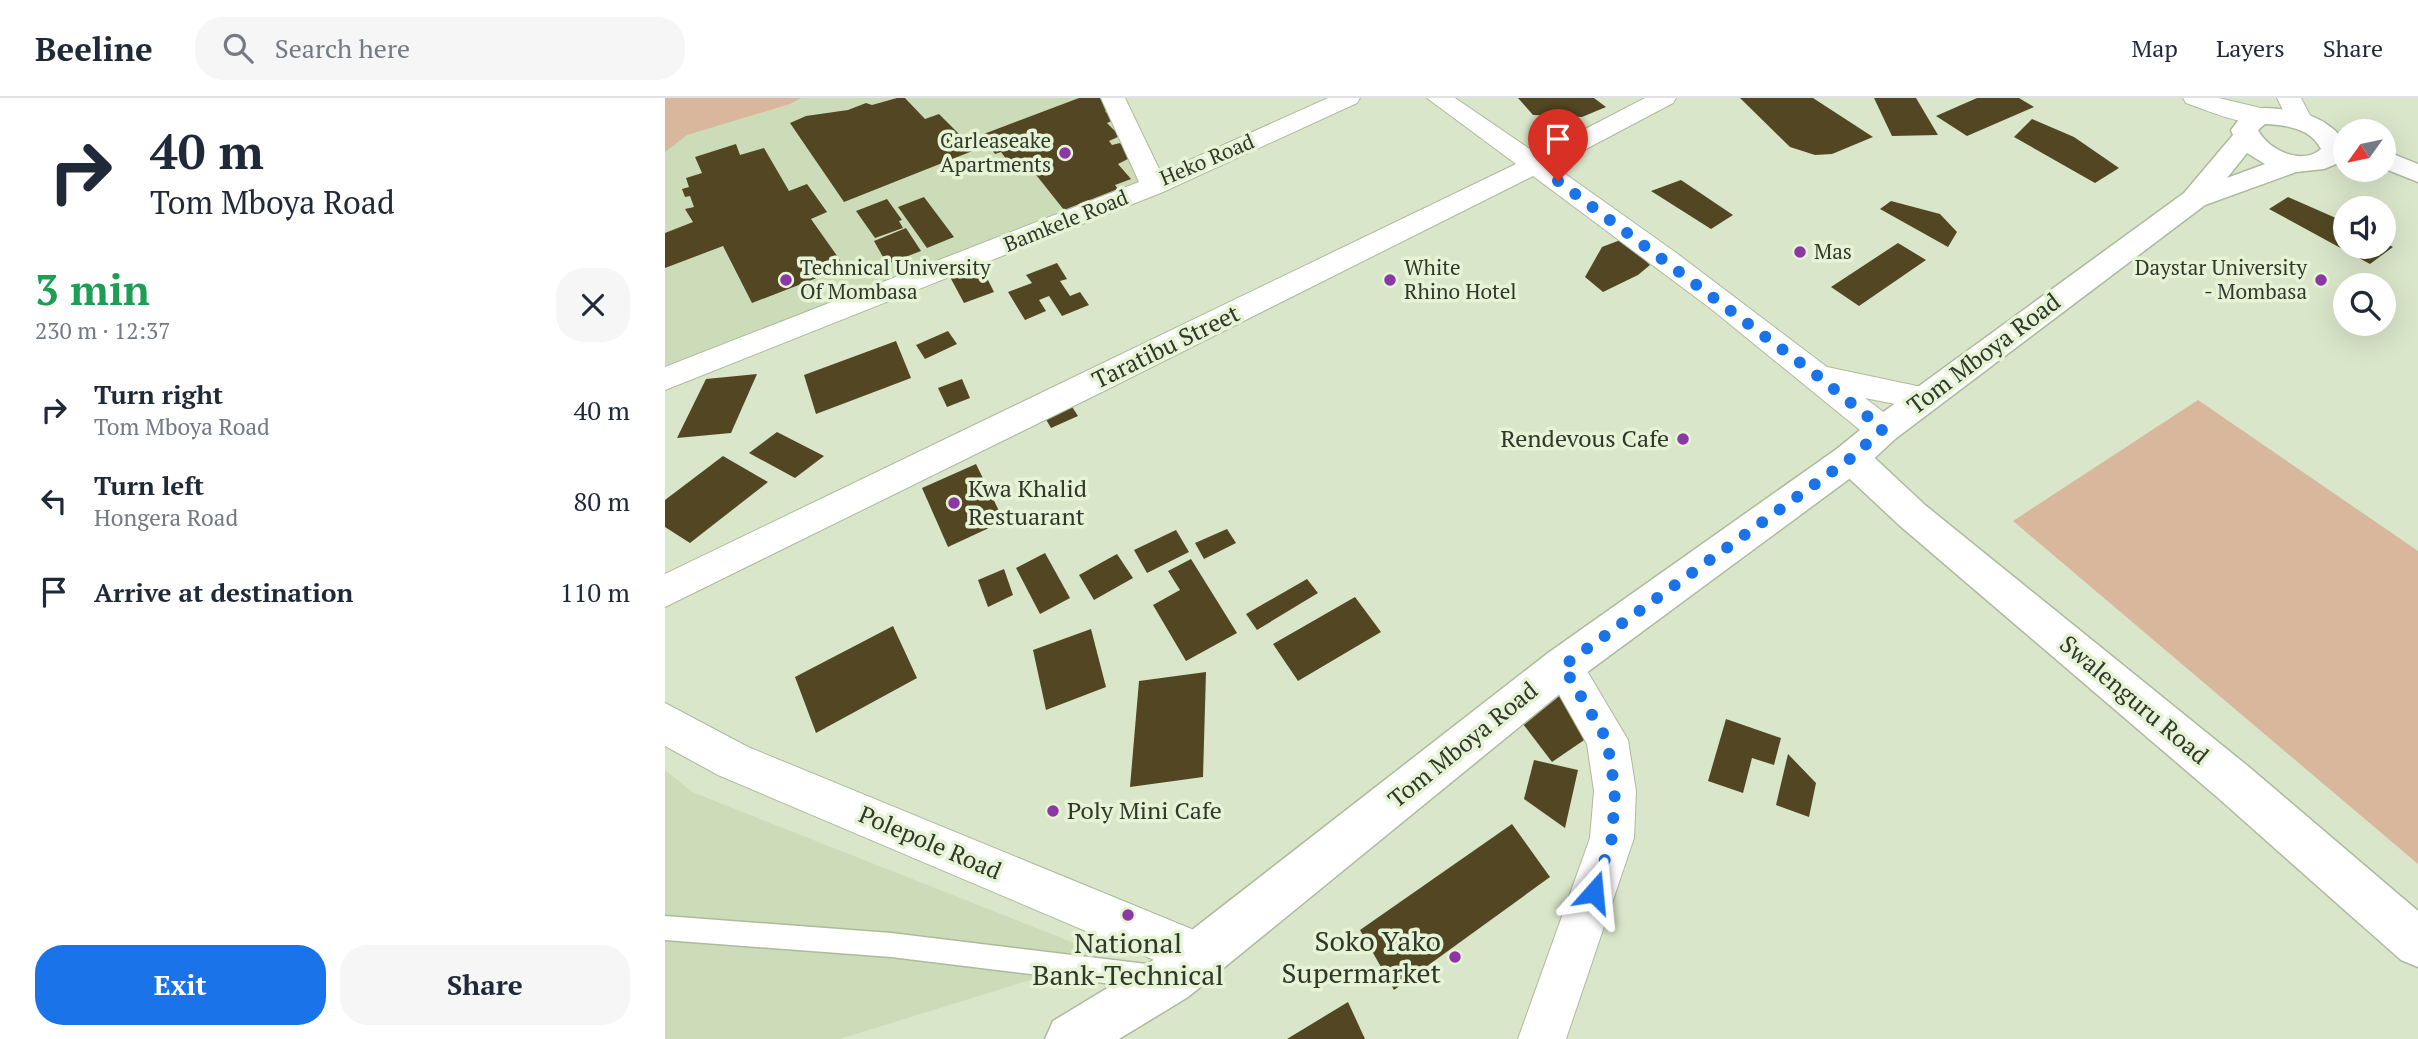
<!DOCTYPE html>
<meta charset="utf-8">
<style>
body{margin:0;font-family:"PT Serif",serif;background:#f6f6f7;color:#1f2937;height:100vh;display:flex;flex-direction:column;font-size:26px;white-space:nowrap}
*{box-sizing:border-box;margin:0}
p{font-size:23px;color:#747a83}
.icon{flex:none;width:38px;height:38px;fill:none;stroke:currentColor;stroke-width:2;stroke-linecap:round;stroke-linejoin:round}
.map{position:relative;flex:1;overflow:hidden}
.panel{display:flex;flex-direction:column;background:#fff;width:665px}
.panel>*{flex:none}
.hud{background:#fff;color:#1f2937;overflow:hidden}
.needle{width:46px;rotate:237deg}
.fabs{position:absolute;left:1668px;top:21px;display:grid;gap:14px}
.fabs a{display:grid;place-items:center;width:63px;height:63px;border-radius:50%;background:#fff;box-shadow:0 7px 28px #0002;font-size:35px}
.pin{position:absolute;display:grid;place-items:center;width:60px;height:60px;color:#fff;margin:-72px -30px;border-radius:50% 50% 50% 0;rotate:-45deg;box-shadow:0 0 7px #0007}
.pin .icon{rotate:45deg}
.me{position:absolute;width:77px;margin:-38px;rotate:18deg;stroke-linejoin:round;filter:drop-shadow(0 0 5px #0008)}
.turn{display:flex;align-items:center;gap:24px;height:147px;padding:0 35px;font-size:32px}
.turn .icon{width:91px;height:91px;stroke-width:2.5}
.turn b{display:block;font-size:49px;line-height:60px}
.round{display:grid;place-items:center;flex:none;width:74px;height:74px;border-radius:28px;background:#f6f6f7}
.overview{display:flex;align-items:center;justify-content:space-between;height:119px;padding:0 35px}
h1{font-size:42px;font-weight:700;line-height:52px;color:#1e9e55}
.action{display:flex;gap:14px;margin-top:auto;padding:14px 35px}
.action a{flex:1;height:80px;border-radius:28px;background:#1a73e8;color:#fff;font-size:28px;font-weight:700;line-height:80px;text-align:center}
.action a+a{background:#f6f6f7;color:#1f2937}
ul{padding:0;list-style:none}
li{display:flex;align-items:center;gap:21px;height:91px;padding:0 35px}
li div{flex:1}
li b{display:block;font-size:26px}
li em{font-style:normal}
header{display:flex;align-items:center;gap:42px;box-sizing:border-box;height:98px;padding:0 35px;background:#fff;border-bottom:2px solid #e0e1e3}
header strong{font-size:33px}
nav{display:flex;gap:38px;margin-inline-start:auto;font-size:24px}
.search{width:490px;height:63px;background:#f6f6f7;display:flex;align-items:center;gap:18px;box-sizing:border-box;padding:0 24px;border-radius:28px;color:#747a83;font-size:26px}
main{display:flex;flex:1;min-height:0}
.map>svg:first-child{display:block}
.built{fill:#ccdcb8}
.green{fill:#d9b79d}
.building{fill:#524722}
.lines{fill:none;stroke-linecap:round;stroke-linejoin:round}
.service-casing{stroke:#adba9d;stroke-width:3}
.minor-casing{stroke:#adba9d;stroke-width:2}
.tertiary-casing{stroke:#adba9d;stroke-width:3}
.secondary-casing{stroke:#adba9d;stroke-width:3}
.service{fill:#fff;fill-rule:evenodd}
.minor{fill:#fff;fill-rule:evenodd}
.tertiary{fill:#fff;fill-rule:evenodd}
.secondary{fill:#fff;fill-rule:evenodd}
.route{stroke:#1a73e8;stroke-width:12;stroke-dasharray:0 21.6}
.poi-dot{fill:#8b37a5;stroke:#e6f4d6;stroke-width:2.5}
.labels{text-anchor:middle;stroke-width:7;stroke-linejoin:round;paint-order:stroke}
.far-poi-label{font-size:21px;fill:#32372b;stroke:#e6f4d6;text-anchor:start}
.far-street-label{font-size:21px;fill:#32372b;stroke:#e6f4d6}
.street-label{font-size:24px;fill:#32372b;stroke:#e6f4d6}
.poi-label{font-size:24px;fill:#32372b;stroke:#e6f4d6;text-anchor:start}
.near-poi-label{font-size:28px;fill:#32372b;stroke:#e6f4d6;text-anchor:end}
</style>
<header>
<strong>Beeline</strong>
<div class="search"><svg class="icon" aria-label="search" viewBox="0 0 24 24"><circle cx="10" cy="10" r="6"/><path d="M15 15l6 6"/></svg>Search here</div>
<nav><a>Map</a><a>Layers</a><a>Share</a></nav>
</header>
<main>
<section class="panel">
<div class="hud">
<div class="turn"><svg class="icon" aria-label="right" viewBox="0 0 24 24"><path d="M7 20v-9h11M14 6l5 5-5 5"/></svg><div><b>40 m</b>Tom Mboya Road</div></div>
</div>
<div class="overview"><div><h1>3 min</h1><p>230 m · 12:37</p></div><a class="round"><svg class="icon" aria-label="close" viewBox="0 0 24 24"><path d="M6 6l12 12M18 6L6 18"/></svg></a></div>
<ul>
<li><svg class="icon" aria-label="right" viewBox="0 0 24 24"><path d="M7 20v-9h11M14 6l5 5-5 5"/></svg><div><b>Turn right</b><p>Tom Mboya Road</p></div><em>40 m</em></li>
<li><svg class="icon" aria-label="left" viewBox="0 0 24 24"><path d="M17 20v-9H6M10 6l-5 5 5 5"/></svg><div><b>Turn left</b><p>Hongera Road</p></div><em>80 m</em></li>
<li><svg class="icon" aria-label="arrive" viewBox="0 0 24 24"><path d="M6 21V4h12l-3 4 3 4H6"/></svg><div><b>Arrive at destination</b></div><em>110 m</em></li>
</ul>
<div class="action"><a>Exit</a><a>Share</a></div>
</section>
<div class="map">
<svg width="1753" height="941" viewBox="0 0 1753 941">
<rect width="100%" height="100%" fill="#d9e6c9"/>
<!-- built -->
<g class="built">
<polygon points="0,0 443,0 484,88 0,276"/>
<polygon points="0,672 27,694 442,858 175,941 0,941"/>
</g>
<!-- green -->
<g class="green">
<polygon points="0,0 136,0 125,6 22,37 0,54"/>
<polygon points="1533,302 1753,453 1753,766 1348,423"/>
</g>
<!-- building -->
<g class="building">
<polygon points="232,0 240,0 260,21 274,16 310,52 179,104 125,25 141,18 183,12 201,5 207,7"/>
<polygon points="414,0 435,0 444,11 440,13 449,22 442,25 455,38 444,43 447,47 455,45 467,59 453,66 466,81 450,87 453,91 399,112 368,73 361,75 352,63 345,66 336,54 330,56 316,37"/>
<polygon points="853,0 929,0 941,9 917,19 868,17"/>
<polygon points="1075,0 1148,0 1208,39 1167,56 1150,57 1125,49"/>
<polygon points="1209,0 1251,0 1273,37 1227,38"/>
<polygon points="1312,0 1354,0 1369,9 1302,38 1271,18"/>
<polygon points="1367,21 1409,39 1454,70 1430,85 1349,39"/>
<polygon points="71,46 75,57 99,50 124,93 142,86 162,114 146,121 180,169 87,205 58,148 0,170 0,135 28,124 20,111 29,109 25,98 20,99 17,91 24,89 21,80 37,75 30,59"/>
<polygon points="1016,82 1068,117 1046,131 986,93"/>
<polygon points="259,99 289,139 262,150 233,109"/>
<polygon points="1623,99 1680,124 1680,149 1718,149 1718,144 1728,149 1705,166 1604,111"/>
<polygon points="222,101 237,122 234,123 238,130 210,140 191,113"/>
<polygon points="1226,103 1275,116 1292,134 1283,149 1215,111"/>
<polygon points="241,130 256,153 222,166 209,143"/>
<polygon points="958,141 985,167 973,177 938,194 920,179 937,149"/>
<polygon points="1233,145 1261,162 1194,208 1166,189"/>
<polygon points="392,165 402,181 395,183 405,198 415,194 424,207 397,218 384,198 374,202 381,213 360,222 343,194 367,185 361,177"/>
<polygon points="316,168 329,194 299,205 285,179"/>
<polygon points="283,233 292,246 260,261 251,247"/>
<polygon points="231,243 246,280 151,316 139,277"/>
<polygon points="92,276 66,335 12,340 41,281"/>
<polygon points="297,281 305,300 282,309 273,290"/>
<polygon points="402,301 413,318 386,330 376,313"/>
<polygon points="112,334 159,358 130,380 84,355"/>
<polygon points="58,358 103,384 25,445 0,429 0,402"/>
<polygon points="311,366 339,423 283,449 257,390"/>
<polygon points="562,431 571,445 539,461 530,445"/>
<polygon points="511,432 524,454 482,475 469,452"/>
<polygon points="380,455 405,500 375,516 351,470"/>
<polygon points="452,456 468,480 429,502 414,477"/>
<polygon points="526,461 572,535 521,563 488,507 515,492 503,473"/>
<polygon points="339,471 348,497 323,509 313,482"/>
<polygon points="642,481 653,495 592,532 581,516"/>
<polygon points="690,499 716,534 633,583 608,546"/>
<polygon points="228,528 252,580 151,635 130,579"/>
<polygon points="426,531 441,589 381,612 368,552"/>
<polygon points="541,574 538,679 465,689 474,583"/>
<polygon points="895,596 928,636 887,664 855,622"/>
<polygon points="1061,621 1116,640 1109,667 1087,660 1078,695 1043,683"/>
<polygon points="1123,656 1151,685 1144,719 1111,707"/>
<polygon points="869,662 913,672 900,730 859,701"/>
<polygon points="847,726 885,779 729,892 695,832"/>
<polygon points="683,904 700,941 622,941"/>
</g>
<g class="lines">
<defs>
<polygon id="service" points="0,818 226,835 490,867 499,870 502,879 499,888 490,891 226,859 0,842"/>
<g id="minor">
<polygon points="436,0 460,0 496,75 663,0 695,0 692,5 498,94 0,292 0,269 474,84"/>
<polygon points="762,0 790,0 872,56 980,0 1011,0 1008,5 889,68 1010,154 1162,269 1271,292 1276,300 1271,308 1260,312 1200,300 1230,323 1235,332 1230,341 1218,344 1206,341 1045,210 868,78 439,293 0,509 0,476 851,66"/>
<path d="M 1518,0 L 1554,0 L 1608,13 L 1611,18 L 1608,23 C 1580,30 1547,14 1521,5 Z"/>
<polygon points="1612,0 1636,0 1648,23 1644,28 1635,31 1626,28"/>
<polygon points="898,551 912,556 963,642 971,693 969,740 901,941 853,941 925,740 929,693 922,646 878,568 884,556"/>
<polygon points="0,605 83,649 551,841 557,858 551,875 534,881 53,677 0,648"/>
</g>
<polygon id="tertiary" points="1186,346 1199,350 1260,407 1584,669 1753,813 1753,869 1736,862 1552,699 1234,427 1173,370 1168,360 1173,350"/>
<g id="secondary">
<path d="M 1599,10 C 1629,11 1661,17 1679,43 L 1680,57 L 1671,66 L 1659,71 L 1631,74 L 1540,107 L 1230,341 L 1199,370 L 913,581 L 523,899 L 454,941 L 380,941 L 388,923 L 487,863 L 883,555 L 1173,350 L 1206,323 L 1519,95 L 1568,37 L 1566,32 L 1579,15 ZM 1600,26 C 1621,27 1646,30 1656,51 C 1637,68 1603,52 1593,32 ZM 1582,55 L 1600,66 L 1562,80 Z"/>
<polygon points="1718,52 1753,66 1753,84 1718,70"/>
</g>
</defs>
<!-- service casing -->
<use href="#service" class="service-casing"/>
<!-- minor casing -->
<use href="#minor" class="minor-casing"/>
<!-- tertiary casing -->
<use href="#tertiary" class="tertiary-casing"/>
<!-- secondary casing -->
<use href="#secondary" class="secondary-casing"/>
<!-- service -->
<use href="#service" class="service"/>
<!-- minor -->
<use href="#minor" class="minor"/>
<!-- tertiary -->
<use href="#tertiary" class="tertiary"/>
<!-- secondary -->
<use href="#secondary" class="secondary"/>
</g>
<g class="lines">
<!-- route -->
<polyline class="route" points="893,83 1154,279 1218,331 1186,360 898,568 942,642 950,693 947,740 929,794"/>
</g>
<!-- markers -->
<g class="poi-dot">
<circle cx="400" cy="55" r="7"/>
<circle cx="1135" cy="154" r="7"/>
<circle cx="121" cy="182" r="7"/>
<circle cx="725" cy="182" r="7"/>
<circle cx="1656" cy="182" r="7"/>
<circle cx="1018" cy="341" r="7"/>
<circle cx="289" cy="405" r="7"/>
<circle cx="388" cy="713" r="7"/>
<circle cx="463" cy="817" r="7"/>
<circle cx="790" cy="859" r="7"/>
</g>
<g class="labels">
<!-- far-poi labels -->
<g class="far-poi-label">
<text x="386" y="50" text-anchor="end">Carleaseake<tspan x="386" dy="24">Apartments</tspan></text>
<text x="1149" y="161">Mas</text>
<text x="135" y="177">Technical University<tspan x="135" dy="24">Of Mombasa</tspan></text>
<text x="739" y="177">White<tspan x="739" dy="24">Rhino Hotel</tspan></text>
<text x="1642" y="177" text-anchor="end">Daystar University<tspan x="1642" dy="24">- Mombasa</tspan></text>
</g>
<!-- far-street labels -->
<g class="far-street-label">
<text transform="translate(542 62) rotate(-23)" y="7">Heko Road</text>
<text transform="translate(401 123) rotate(-22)" y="7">Bamkele Road</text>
</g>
<!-- street labels -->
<g class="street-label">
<text transform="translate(501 249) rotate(-26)" y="8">Taratibu Street</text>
<text transform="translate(1319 256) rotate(-37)" y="8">Tom Mboya Road</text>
<text transform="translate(1469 602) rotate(40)" y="8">Swalenguru Road</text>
<text transform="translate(798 647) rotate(-39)" y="8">Tom Mboya Road</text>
<text transform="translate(265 745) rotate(23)" y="8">Polepole Road</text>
</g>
<!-- poi labels -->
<g class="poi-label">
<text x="1004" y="349" text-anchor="end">Rendevous Cafe</text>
<text x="303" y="399">Kwa Khalid<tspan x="303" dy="28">Restuarant</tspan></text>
<text x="402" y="721">Poly Mini Cafe</text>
</g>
<!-- near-poi labels -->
<g class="near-poi-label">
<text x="776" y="853">Soko Yako<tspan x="776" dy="32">Supermarket</tspan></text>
<text x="463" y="855" text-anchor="middle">National<tspan x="463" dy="32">Bank-Technical</tspan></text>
</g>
</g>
</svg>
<div class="fabs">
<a><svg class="needle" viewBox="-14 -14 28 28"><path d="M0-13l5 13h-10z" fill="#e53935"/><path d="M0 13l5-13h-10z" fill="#747a83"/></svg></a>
<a><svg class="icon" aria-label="sound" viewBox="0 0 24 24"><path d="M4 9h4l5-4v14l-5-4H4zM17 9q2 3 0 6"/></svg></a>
<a><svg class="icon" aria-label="search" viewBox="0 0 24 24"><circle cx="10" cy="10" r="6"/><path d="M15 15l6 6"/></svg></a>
</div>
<div class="pin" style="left:893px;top:83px;background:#d93025"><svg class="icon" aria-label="arrive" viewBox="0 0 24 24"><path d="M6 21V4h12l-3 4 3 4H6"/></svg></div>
<svg class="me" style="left:929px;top:794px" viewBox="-20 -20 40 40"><path d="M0-17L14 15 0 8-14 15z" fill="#1a73e8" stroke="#fff" stroke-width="4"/></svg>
</div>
</main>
